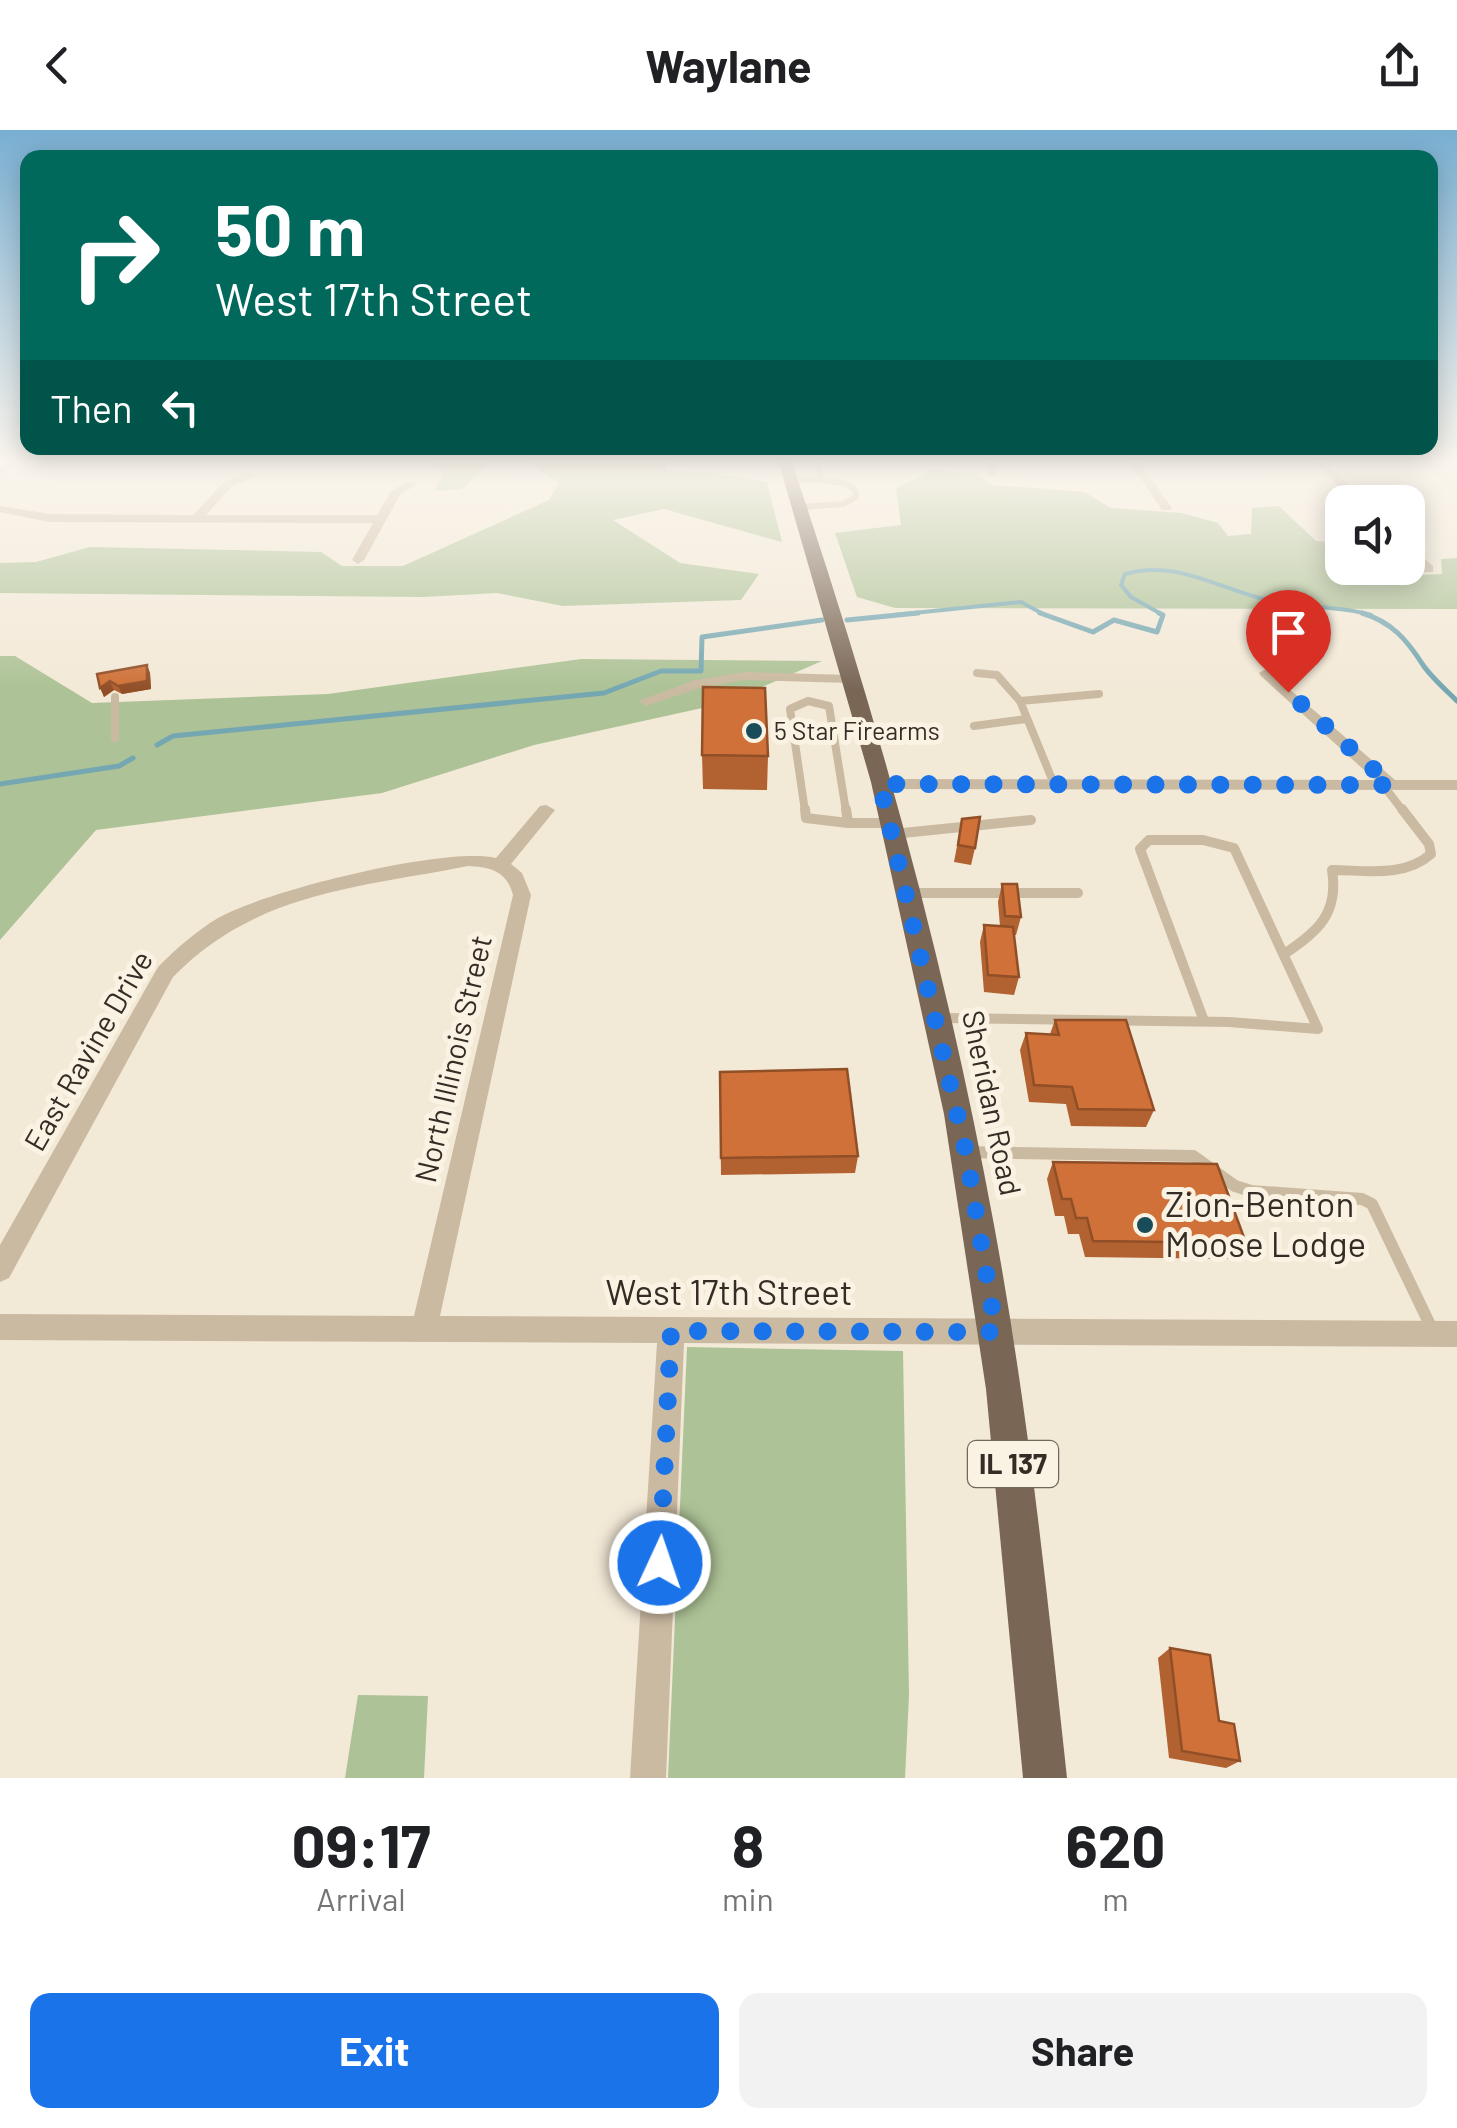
<!DOCTYPE html>
<style>
body{margin:0;font-family:Barlow,sans-serif;background:#f2f2f2;color:#202124;height:100vh;display:flex;flex-direction:column;font-size:38px;white-space:nowrap}
*{box-sizing:border-box;margin:0}
p{font-size:32px;color:#757577}
.icon{flex:none;width:55px;height:55px;fill:none;stroke:currentColor;stroke-width:2;stroke-linecap:round;stroke-linejoin:round}
.map{position:relative;height:1648px;overflow:hidden}
.panel{display:flex;flex-direction:column;background:#fff;flex:1}
.panel>*{flex:none}
.hud{position:absolute;left:20px;top:20px;width:1418px;height:305px;border-radius:20px;box-shadow:0 5px 25px #0003;background:#00695c;color:#fff;overflow:hidden}
.tools{position:absolute;left:1325px;top:355px;display:grid;gap:20px}
.tools a{display:grid;place-items:center;width:100px;height:100px;border-radius:20px;background:#fff;box-shadow:0 5px 25px #0003;font-size:50px}
.pin{position:absolute;display:grid;place-items:center;width:85px;height:85px;color:#fff;margin:-102px -42px;border-radius:50% 50% 50% 0;rotate:-45deg;box-shadow:0 0 10px #0007}
.pin .icon{rotate:45deg}
.me{position:absolute;width:110px;margin:-55px;rotate:3deg;stroke-linejoin:round;filter:drop-shadow(0 0 8px #0008)}
.turn{display:flex;align-items:center;gap:35px;height:210px;padding:0 30px;font-size:45px}
.turn .icon{width:130px;height:130px;stroke-width:2.5}
.turn b{display:block;font-size:70px;line-height:85px}
.then{display:flex;align-items:center;height:95px;padding:0 30px;background:#0003;gap:20px;font-size:38px}
.eta{display:flex;justify-content:space-evenly;align-items:center;height:170px;text-align:center}
.eta b{font-size:60px;font-weight:700;line-height:70px}
.action{display:flex;gap:20px;margin-top:auto;padding:20px 30px}
.action a{flex:1;height:115px;border-radius:20px;background:#1a73e8;color:#fff;font-size:40px;font-weight:700;line-height:115px;text-align:center}
.action a+a{background:#f2f2f2;color:#202124}
header{display:flex;justify-content:space-between;align-items:center;height:130px;padding:0 30px;background:#fff;font-size:45px;font-weight:700}
.map>svg:first-child{display:block}
.green{fill:#adc296}
.lines{fill:none;stroke-linecap:round;stroke-linejoin:round}
.stream-far1{stroke:#74a7b2;stroke-width:4}
.stream{stroke:#74a7b2;stroke-width:5}
.service-far3{stroke:#cbbaa2;stroke-width:6}
.service-far2{stroke:#cbbaa2;stroke-width:8}
.service-far1{stroke:#cbbaa2;stroke-width:10}
.service{stroke:#cbbaa2;stroke-width:12}
.minor{fill:#cbbaa2;fill-rule:evenodd}
.primary{fill:#796655;fill-rule:evenodd}
.wall{fill:#b26130}
.shaded-wall{fill:#914f27}
.building{fill:#cf7138;stroke:#914f27;stroke-width:2.5}
.route{stroke:#1a73e8;stroke-width:18;stroke-dasharray:0 32.4}
.poi-dot{fill:#184c59;stroke:#faf3e3;stroke-width:4}
.labels{text-anchor:middle;stroke-width:10;stroke-linejoin:round;paint-order:stroke}
.far-poi-label{font-size:25px;fill:#352c25;stroke:#faf3e3;text-anchor:start}
.shield{fill:#faf3e3;stroke:#70685e;stroke-width:2.5}
.shield-label{font-size:28px;font-weight:bold;fill:#352c25}
.street-label{font-size:30px;fill:#352c25;stroke:#faf3e3}
.near-poi-label{font-size:35px;fill:#352c25;stroke:#faf3e3;text-anchor:start}
.near-street-label{font-size:35px;fill:#352c25;stroke:#faf3e3}
</style>
<header><svg class="icon" aria-label="back" viewBox="0 0 24 24"><path d="M15 5l-7 7 7 7"/></svg>Waylane<svg class="icon" aria-label="share" viewBox="0 0 24 24"><path d="M12 15V3M7 8l5-5 5 5M5 13v7h14v-7"/></svg></header>
<div class="map">
<svg width="1457" height="1648" viewBox="0 0 1457 1648">
<rect width="100%" height="100%" fill="#f3e9d7"/>
<!-- green -->
<g class="green">
<polygon points="435,330 492,330 462,359 435,361 444,341 431,335"/>
<polygon points="526,330 689,330 665,334 666,341 705,342 767,352 782,412 664,379 613,390 680,433 759,444 741,470 563,476 497,463 423,467 0,463 0,433 36,432 90,417 321,422 342,436 403,436 549,370 559,353"/>
<polygon points="933,340 975,344 992,355 1084,362 1111,378 1182,383 1218,393 1228,406 1251,404 1252,378 1279,376 1316,411 1342,413 1342,438 1408,438 1408,432 1422,445 1442,444 1441,429 1457,428 1457,479 895,478 857,467 835,403 901,395 896,358"/>
<polygon points="0,526 15,526 92,573 328,564 581,529 822,531 725,573 534,615 382,663 96,700 0,810"/>
<polygon points="687,1217 903,1221 909,1565 905,1648 668,1648"/>
<polygon points="358,1565 428,1566 424,1648 345,1648"/>
</g>
<g class="lines">
<!-- stream-far1 -->
<g class="stream-far1">
<polyline points="894,485 1021,472 1045,485"/>
<path d="M 1163,485 L 1131,467 L 1121,455 L 1125,444 C 1180,428 1224,463 1277,472 C 1307,478 1341,476 1371,485"/>
</g>
<!-- stream -->
<g class="stream">
<polyline points="1040,483 1093,502 1114,490 1157,502 1163,485 1159,483"/>
<path d="M 1362,483 C 1392,492 1407,510 1423,535 C 1432,548 1446,560 1457,571"/>
<polyline points="847,490 918,483"/>
<polyline points="157,615 173,606 604,563 661,541 701,541 702,507 822,490"/>
<polyline points="0,654 119,636 133,628"/>
</g>
<!-- service-far3 -->
<g class="service-far3">
<polyline points="791,350 821,350 817,330"/>
<polyline points="801,377 843,374 856,367 855,360 847,354 821,350"/>
</g>
<!-- service-far2 -->
<g class="service-far2">
<polyline points="977,543 997,545 1020,571"/>
<polyline points="115,567 115,608"/>
<polyline points="974,596 1026,589"/>
<polyline points="1054,654 1020,571 1099,564"/>
<polyline points="1383,655 1403,681"/>
<polyline points="805,681 790,579 808,571 829,576 846,681"/>
</g>
<!-- service-far1 -->
<g class="service-far1">
<polyline points="805,679 806,688 848,693 846,679"/>
<polyline points="848,693 889,693"/>
<polyline points="893,704 1031,690"/>
<polyline points="908,763 1078,763"/>
<path d="M 1284,824 C 1318,802 1339,783 1332,740 C 1365,740 1404,748 1431,724 L 1429,714 L 1402,679"/>
<polyline points="942,888 1229,892 1318,899 1234,718 1203,710 1149,710 1140,719 1204,891"/>
</g>
<!-- service -->
<polyline class="service" points="966,1022 1193,1026 1235,1056 1251,1061 1362,1069 1372,1074 1433,1201"/>
<!-- minor -->
<g class="minor">
<polygon points="9,330 20,330 0,345 0,337"/>
<polygon points="982,330 992,330 997,346 989,346"/>
<polygon points="1128,330 1138,330 1172,378 1170,380 1162,380"/>
<polygon points="1312,330 1323,330 1366,372 1355,372"/>
<polygon points="250,342 256,345 254,347 232,356 206,385 377,385 391,361 407,352 417,354 400,365 364,430 358,434 352,430 373,393 50,392 0,382 0,376 50,384 193,385 224,352"/>
<polygon points="1408,415 1433,436 1433,442 1423,442 1408,426"/>
<polygon points="1266,539 1395,650 1457,650 1457,660 880,659 872,654 880,649 1375,650 1261,546 1259,543"/>
<polygon points="745,542 851,545 858,549 851,553 745,550 703,557 646,576 638,571 695,550"/>
<path d="M 546,675 L 555,680 L 511,734 L 522,743 L 531,765 L 440,1186 L 1457,1191 L 1457,1217 L 684,1213 L 666,1648 L 630,1648 L 657,1213 L 0,1210 L 0,1184 L 414,1186 L 513,765 C 507,741 490,737 468,736 C 357,758 256,762 173,847 L 9,1148 L 0,1152 L 0,1115 L 158,837 C 177,818 195,802 218,788 C 265,761 445,716 496,728 L 540,676 Z"/>
</g>
<!-- primary -->
<path class="primary" d="M 778,330 L 791,330 C 876,580 946,835 994,1095 C 1028,1278 1047,1463 1067,1648 L 1023,1648 L 986,1259 L 944,984 L 871,652 Z"/>
</g>
<!-- wall -->
<g class="wall">
<polygon points="147,535 150,543 151,559 122,564 114,560 104,567 97,544"/>
<polygon points="702,625 768,626 767,660 703,659"/>
<polygon points="962,689 975,718 971,735 954,732"/>
<polygon points="1002,754 1021,787 1016,805 1014,805 1019,847 1014,865 984,862 980,812 984,795 1000,796 998,772"/>
<polygon points="1055,890 1154,980 1146,997 1071,996 1066,974 1029,972 1020,920 1026,903 1050,904"/>
<polygon points="720,942 858,1026 855,1043 721,1045"/>
<polygon points="1053,1032 1246,1113 1235,1129 1085,1127 1079,1104 1068,1104 1064,1086 1055,1086 1047,1049"/>
<polygon points="1170,1518 1219,1591 1240,1631 1226,1638 1169,1628 1158,1528"/>
</g>
<!-- shaded-wall -->
<g class="shaded-wall">
<polygon points="147,535 150,543 151,559 122,564 118,556"/>
<polygon points="110,551 114,560 104,567 100,558"/>
</g>
<!-- building -->
<g class="building">
<polygon points="147,535 147,551 118,556 110,551 100,558 97,544"/>
<polygon points="703,557 765,558 768,626 702,625"/>
<polygon points="980,687 975,718 958,715 962,689"/>
<polygon points="1002,754 1017,754 1021,787 1005,786"/>
<polygon points="984,795 1013,797 1019,847 988,845"/>
<polygon points="1055,890 1126,890 1154,980 1078,979 1072,957 1034,955 1026,903 1059,905"/>
<polygon points="847,939 858,1026 721,1028 720,942"/>
<polygon points="1053,1032 1217,1034 1246,1113 1093,1111 1087,1088 1076,1088 1071,1069 1062,1069"/>
<polygon points="1170,1518 1210,1525 1219,1591 1234,1594 1240,1631 1182,1621"/>
</g>
<!-- sky -->
<linearGradient id="sky" x2="0" y2="1"><stop stop-color="#79afd2"/><stop offset="0.59" stop-color="#faf5ed"/><stop offset="1" stop-color="#faf5ed" stop-opacity="0"/></linearGradient>
<rect width="1457" height="560" fill="url(#sky)"/>
<g class="lines">
<!-- route -->
<polyline class="route" points="660,1433 671,1201 996,1202 966,1022 880,654 1391,655 1288,562"/>
</g>
<!-- markers -->
<g class="poi-dot">
<circle cx="754" cy="601" r="10"/>
<circle cx="1145" cy="1095" r="10"/>
</g>
<g class="labels">
<!-- far-poi labels -->
<g class="far-poi-label">
<text x="774" y="610">5 Star Firearms</text>
</g>
<!-- shield labels -->
<rect class="shield" x="968" y="1311" width="90" height="46" rx="8"/>
<g class="shield-label">
<text x="1013" y="1344">IL 137</text>
</g>
<!-- street labels -->
<g class="street-label">
<text transform="translate(89 921) rotate(-60)" y="10">East Ravine Drive</text>
<text transform="translate(454 929) rotate(-77)" y="10">North Illinois Street</text>
<text transform="translate(991 973) rotate(78)" y="10">Sheridan Road</text>
</g>
<!-- near-poi labels -->
<g class="near-poi-label">
<text x="1165" y="1087">Zion-Benton<tspan x="1165" dy="40">Moose Lodge</tspan></text>
</g>
<!-- near-street labels -->
<g class="near-street-label">
<text x="729" y="1175">West 17th Street</text>
</g>
</g>
</svg>
<div class="tools">
<a><svg class="icon" aria-label="sound" viewBox="0 0 24 24"><path d="M4 9h4l5-4v14l-5-4H4zM17 9q2 3 0 6"/></svg></a>
</div>
<div class="pin" style="left:1288px;top:562px;background:#d93025"><svg class="icon" aria-label="arrive" viewBox="0 0 24 24"><path d="M6 21V4h12l-3 4 3 4H6"/></svg></div>
<svg class="me" style="left:660px;top:1433px" viewBox="-20 -20 40 40"><circle r="17" fill="#1a73e8" stroke="#fff" stroke-width="3"/><path d="M0-11L8 9 0 5-8 9z" fill="#fff"/></svg>
<div class="hud">
<div class="turn"><svg class="icon" aria-label="right" viewBox="0 0 24 24"><path d="M7 20v-9h11M14 6l5 5-5 5"/></svg><div><b>50 m</b>West 17th Street</div></div>
<div class="then">Then<svg class="icon" aria-label="left" viewBox="0 0 24 24"><path d="M17 20v-9H6M10 6l-5 5 5 5"/></svg></div>
</div>
</div>
<section class="panel">
<div class="eta">
<div><b>09:17</b><p>Arrival</p></div>
<div><b>8</b><p>min</p></div>
<div><b>620</b><p>m</p></div>
</div>
<div class="action"><a>Exit</a><a>Share</a></div>
</section>
